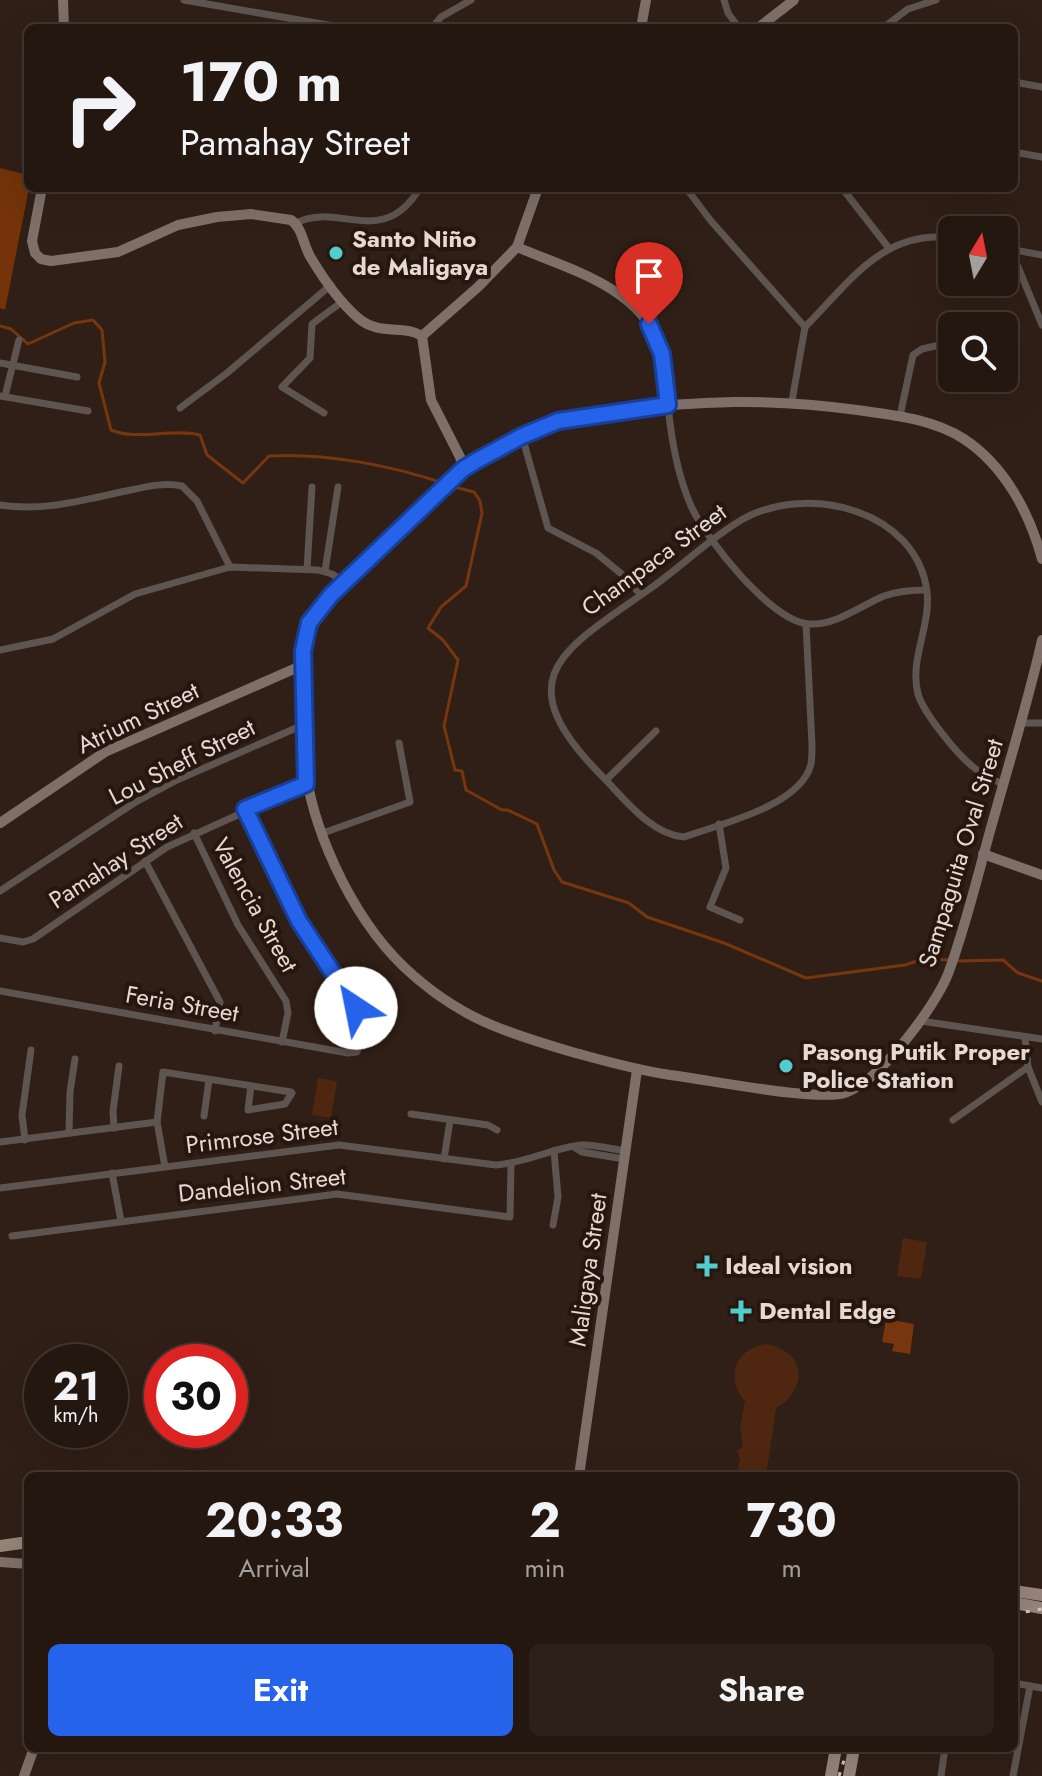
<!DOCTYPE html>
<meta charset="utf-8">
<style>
body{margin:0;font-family:Jost,sans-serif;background:#2c2019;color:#f1f3f6;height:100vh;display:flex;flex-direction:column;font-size:30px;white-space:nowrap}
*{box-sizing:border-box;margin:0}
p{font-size:26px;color:#a39f9f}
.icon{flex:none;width:44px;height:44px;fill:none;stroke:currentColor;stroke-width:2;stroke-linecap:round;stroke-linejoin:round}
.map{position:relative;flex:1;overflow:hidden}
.drawer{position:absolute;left:24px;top:1472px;width:994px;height:280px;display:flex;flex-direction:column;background:#241710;border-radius:12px;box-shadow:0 8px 32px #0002,0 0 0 2px #413630}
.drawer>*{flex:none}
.guide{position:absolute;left:24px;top:24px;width:994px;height:168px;border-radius:12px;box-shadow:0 8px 32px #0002,0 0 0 2px #413630;background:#241710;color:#f1f3f6;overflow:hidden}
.needle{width:52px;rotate:10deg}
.tools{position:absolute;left:938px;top:216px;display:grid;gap:16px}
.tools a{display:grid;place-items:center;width:80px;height:80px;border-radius:12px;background:#241710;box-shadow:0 8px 32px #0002,0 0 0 2px #413630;font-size:40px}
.speed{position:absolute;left:24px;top:1344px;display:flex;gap:16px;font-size:40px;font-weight:700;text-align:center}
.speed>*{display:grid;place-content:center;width:104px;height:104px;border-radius:50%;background:#241710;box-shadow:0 8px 32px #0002,0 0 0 2px #413630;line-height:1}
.speed small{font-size:20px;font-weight:400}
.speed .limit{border:12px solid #d22;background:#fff;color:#111}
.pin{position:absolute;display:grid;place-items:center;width:68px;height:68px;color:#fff;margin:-82px -34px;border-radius:50% 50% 50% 0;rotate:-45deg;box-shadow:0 0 8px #0007}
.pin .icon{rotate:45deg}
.me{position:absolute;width:88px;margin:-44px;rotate:326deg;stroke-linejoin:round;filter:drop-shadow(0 0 6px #0008)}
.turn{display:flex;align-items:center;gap:28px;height:168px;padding:0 24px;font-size:36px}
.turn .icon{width:104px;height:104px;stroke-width:2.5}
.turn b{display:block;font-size:56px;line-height:68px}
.eta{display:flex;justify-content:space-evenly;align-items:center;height:136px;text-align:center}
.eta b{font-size:48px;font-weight:700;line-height:56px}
.button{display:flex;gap:16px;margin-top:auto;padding:16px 24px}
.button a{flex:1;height:92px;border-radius:12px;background:#2563eb;color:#fff;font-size:32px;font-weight:700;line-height:92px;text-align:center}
.button a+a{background:#2c2019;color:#f1f3f6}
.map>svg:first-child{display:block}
.green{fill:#4f2710}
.forest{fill:#743308}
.water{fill:#77360d}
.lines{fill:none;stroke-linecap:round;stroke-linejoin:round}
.stream{stroke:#77360d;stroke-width:3}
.street{stroke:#5e5450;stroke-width:7}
.secondary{stroke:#7e7069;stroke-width:10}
.primary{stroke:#97857b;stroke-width:12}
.rail{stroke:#d2c6bf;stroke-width:3;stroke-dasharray:4 8;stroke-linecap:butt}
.route-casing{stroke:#184099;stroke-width:20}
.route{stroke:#2563eb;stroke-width:14}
.poi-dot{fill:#52cdcf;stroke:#26160d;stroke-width:3}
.labels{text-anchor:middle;stroke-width:8;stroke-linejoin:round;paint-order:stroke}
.poi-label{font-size:24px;font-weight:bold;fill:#e5d9d3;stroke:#26160d;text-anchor:start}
.street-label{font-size:24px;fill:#e5d9d3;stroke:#26160d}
</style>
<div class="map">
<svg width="1042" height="1776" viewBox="0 0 1042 1776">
<rect width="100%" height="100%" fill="#301f16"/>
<!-- green -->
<g class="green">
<polygon points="318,1078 337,1081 331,1118 312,1115"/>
<polygon points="903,1238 927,1242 921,1279 897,1276"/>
<path d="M 766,1344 C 806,1351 809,1389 776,1408 L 766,1476 L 736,1476 L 740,1460 L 737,1450 L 743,1447 L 740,1427 L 745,1401 C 724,1378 736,1348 766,1344 Z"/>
</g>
<!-- forest -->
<polygon class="forest" points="0,168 28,175 29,188 5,310 0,308"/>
<!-- water -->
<polygon class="water" points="886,1319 914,1324 910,1354 892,1351 894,1344 882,1342"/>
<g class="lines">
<!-- stream -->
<g class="stream">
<path d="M 0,326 L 11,329 L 28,344 L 74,323 L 93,320 L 102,330 L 105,362 L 99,383 L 111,430 C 137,441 171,428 200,435 L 207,455 L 243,483 L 269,456 C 326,453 389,465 443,483"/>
<polyline points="450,486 474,492 480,501 482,513 466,586 441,607 428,628 443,640 458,660 444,726 455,770 462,771 466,790 502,810 508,810 537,824 554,870 562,882 629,903 647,917 724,943 806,978 905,965 923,959 950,960"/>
<polyline points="958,961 1003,960 1018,973 1042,981"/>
</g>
<!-- street -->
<g class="street">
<polyline points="184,0 345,28"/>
<polyline points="724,0 728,13 739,28"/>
<polyline points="432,28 441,17 471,0"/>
<polyline points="883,28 908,9 936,0"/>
<polyline points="1014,82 1042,87"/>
<polyline points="1014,152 1042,157"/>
<polyline points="686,188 711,221 805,327"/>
<polyline points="842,188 888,247"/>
<path d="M 296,223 C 339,201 382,250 420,188"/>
<polyline points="1004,248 1042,255"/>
<polyline points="1015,250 1016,262 1042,325"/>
<path d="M 805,327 C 849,283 883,229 952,238"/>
<polyline points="0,363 77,377"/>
<polyline points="0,396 88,411"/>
<polyline points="5,396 19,340"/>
<polyline points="792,401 805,327"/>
<path d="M 668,405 C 671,438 678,476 691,506 C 706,539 772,623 810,624 C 837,625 860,606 884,596 C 898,591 912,590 926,590"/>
<polyline points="180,408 227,373 331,285"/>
<polyline points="324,413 282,387 310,358 312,324 343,301"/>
<polyline points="900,416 913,355 922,349 940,345"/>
<polyline points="522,436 548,528 596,553 624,576 641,595"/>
<path d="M 0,505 C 43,512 83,500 126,491 C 145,487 163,482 182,486 L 197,501 L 230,567"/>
<polyline points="307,569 312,487"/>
<polyline points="325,571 338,487"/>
<path d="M 806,624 L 812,745 C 812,751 812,758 811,764 C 801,806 720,824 684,837 C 650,834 624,798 600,774 C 504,676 565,649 651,588 C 682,566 710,538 743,519 C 808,483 917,510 927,592 C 931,626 909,660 918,694 C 923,712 956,753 972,766 C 981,774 991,779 1003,784"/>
<polyline points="0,650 53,639 135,594 230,567 318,570 332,574 344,582"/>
<polyline points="1020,723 1042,723"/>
<polyline points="606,780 656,731"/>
<polyline points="719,824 726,868 710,907 740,920"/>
<polyline points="194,833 238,925 286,1001 288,1013 282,1042"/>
<polyline points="323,833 410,802 399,743"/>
<polyline points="145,861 220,1002 215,1031"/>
<polyline points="0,891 134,803 177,780 303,725"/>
<polyline points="0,938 23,942 33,939 167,847 306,784"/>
<polyline points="0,991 348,1053 357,1052 362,1037 356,1008 299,921 245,809"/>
<polyline points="921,1021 1042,1039"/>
<polyline points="1025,1037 1028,1067 1042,1102"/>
<polyline points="411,1114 488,1125 497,1130"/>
<polyline points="204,1116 209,1080"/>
<polyline points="953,1120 1028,1067"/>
<polyline points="114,1128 113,1111 119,1066"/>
<polyline points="69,1133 70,1092 75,1059"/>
<polyline points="25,1140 22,1115 31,1050"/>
<polyline points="0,1142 157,1122"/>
<polyline points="574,1147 582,1152 624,1159"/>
<polyline points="444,1159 450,1121"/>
<polyline points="165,1167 157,1122 163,1072 291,1092 292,1093 285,1104 248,1110 251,1086"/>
<polyline points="112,1173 121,1221"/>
<path d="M 0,1188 L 339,1145 L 496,1165 C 526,1163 552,1148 581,1145 C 595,1144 611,1149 625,1151"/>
<polyline points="553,1225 558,1197 554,1151"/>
<polyline points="12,1236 337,1194 510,1217 511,1164"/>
<polyline points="1014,1683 1042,1688"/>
<polyline points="941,1776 945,1748"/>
<polyline points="1013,1776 1030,1686"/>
</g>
<!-- secondary -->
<g class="secondary">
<polyline points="63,0 64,28"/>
<polyline points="641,28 646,0"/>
<polyline points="758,28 794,0"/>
<path d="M 42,188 L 32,241 L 35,253 L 41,259 L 51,261 L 118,252 L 178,225 L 217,217 L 251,214 L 291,220 C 303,228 303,246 311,258 C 323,278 340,302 357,317 C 379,337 404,324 422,336 L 431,400 L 460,457 L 463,469"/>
<polyline points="675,188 681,188"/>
<path d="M 517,247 C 568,269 637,286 659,343 C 666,362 666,384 668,405"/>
<polyline points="422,336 478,287 517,247 538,188"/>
<path d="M 1042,559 C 1030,514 1005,466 964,439 C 933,419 893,415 857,410 C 772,398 696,400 612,412 C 590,415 567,417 546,425 C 522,434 487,451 467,467 C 435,491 406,523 377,551 C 355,572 320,596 309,625 C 296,658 302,712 304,748 C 306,821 351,916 404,967 C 457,1017 503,1032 572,1052 C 605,1061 636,1070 670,1075 C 705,1079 820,1103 847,1092 C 880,1080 935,1007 948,974 C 966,926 978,874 992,824 C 1009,763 1028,702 1042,640"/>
<polyline points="0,823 105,752 303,665"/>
<polyline points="983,854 1042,875"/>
<polyline points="579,1476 637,1070"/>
<polyline points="0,1562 28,1564"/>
<polyline points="24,1776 34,1748"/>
</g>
<!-- primary -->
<g class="primary">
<polyline points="0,1546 28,1542"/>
<polyline points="1014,1591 1042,1595"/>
<polyline points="1014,1603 1042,1608"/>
<polyline points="831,1776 836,1748"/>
<polyline points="849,1776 854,1748"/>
</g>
<!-- rail -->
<g class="rail">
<polyline points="1014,1614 1042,1609"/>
<polyline points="839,1776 848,1748"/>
</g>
</g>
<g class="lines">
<defs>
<polyline id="route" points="356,1008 299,921 245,809 306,784 303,651 309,623 331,595 463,469 476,461 522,436 558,421 668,405 662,354 649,324"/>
</defs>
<!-- route casing -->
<use href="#route" class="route-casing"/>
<!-- route -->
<use href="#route" class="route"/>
</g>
<!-- markers -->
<g class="poi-dot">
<circle cx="336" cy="253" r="8"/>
<circle cx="786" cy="1066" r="8"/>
<path d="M703 1254h8v8h8v8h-8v8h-8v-8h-8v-8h8z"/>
<path d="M737 1299h8v8h8v8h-8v8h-8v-8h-8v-8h8z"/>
</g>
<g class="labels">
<!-- poi labels -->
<g class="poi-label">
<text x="352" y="247">Santo Niño<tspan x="352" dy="28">de Maligaya</tspan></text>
<text x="802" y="1060">Pasong Putik Proper<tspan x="802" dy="28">Police Station</tspan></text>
<text x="725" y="1274">Ideal vision</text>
<text x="759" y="1319">Dental Edge</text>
</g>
<!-- street labels -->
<g class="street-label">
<text transform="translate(654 560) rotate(-36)" y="8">Champaca Street</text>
<text transform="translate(138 718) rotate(-26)" y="8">Atrium Street</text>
<text transform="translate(182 762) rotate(-27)" y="8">Lou Sheff Street</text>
<text transform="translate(961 853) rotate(-73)" y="8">Sampaguita Oval Street</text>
<text transform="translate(116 861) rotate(-33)" y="8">Pamahay Street</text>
<text transform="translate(255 905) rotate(61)" y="8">Valencia Street</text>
<text transform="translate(182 1004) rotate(10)" y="8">Feria Street</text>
<text transform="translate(262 1136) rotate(-7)" y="8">Primrose Street</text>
<text transform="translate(262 1185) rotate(-6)" y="8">Dandelion Street</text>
<text transform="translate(588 1270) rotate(-82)" y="8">Maligaya Street</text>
</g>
</g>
</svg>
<div class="tools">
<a><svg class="needle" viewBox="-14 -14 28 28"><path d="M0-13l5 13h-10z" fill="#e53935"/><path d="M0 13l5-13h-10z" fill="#a39f9f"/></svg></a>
<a><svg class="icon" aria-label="search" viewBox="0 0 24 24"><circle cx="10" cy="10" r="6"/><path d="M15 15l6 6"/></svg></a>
</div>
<div class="speed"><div>21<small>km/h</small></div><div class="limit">30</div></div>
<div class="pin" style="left:649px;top:324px;background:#d93025"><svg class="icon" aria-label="arrive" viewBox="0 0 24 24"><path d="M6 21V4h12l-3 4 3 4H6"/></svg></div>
<svg class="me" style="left:356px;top:1008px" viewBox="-20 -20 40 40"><circle r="19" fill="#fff"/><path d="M0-13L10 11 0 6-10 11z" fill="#2563eb"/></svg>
<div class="guide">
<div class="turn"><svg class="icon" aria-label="right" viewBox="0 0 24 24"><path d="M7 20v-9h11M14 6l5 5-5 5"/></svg><div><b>170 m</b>Pamahay Street</div></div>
</div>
<section class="drawer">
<div class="eta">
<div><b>20:33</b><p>Arrival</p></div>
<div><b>2</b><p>min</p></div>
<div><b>730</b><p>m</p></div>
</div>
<div class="button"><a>Exit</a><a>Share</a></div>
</section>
</div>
